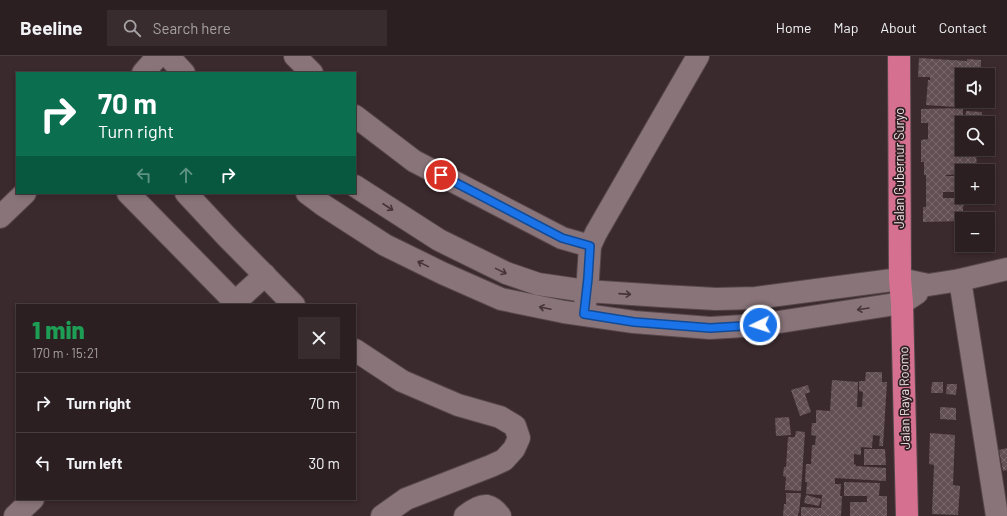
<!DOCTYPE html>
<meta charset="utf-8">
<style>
body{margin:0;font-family:Barlow,sans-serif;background:#382c2f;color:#f1f3f6;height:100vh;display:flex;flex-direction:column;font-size:15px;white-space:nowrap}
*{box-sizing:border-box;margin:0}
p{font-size:13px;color:#a6a2a5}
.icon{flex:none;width:22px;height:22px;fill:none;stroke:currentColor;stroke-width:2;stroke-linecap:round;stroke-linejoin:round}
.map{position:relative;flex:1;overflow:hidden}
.panel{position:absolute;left:16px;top:248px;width:340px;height:196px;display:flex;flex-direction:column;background:#2c1f22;border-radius:0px;box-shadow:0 2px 6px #0003,0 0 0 1px #483d40}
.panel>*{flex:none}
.guide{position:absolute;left:16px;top:16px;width:340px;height:122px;border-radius:0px;box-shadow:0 2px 6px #0003,0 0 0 1px #483d40;background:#0b6e4f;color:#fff;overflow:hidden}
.tools{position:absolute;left:955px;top:12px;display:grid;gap:8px}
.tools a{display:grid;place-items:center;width:40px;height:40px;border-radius:0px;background:#2c1f22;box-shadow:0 2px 6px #0003,0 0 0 1px #483d40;font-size:20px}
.pin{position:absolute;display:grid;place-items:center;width:34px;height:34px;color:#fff;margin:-17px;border:2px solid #fff;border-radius:50%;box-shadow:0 1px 4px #0007}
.me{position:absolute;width:44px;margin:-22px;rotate:266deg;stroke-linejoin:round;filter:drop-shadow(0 0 3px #0008)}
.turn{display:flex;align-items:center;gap:14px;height:84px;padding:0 16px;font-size:18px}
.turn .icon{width:52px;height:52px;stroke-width:2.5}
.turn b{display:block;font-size:28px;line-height:34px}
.lanes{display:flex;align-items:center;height:38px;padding:0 16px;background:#0003;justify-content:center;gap:20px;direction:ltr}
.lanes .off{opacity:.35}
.round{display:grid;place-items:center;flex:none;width:42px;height:42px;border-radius:0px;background:#382c2f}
.overview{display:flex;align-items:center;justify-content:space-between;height:68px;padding:0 16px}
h1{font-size:24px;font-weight:800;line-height:30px;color:#1e9e55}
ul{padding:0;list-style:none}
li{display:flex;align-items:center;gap:12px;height:60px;padding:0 16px;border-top:1px solid #483d40}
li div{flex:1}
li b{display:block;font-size:15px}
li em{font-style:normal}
header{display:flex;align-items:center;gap:24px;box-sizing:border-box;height:56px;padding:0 20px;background:#2c1f22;border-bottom:1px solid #483d40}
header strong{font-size:19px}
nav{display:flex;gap:22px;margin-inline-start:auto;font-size:14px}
.search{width:280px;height:36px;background:#382c2f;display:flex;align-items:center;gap:10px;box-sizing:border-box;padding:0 14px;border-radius:0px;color:#a6a2a5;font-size:15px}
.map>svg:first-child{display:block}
.building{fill:url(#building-cross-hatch);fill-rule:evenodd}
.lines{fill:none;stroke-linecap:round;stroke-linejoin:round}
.minor-casing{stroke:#56474c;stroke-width:24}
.highway-casing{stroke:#56474c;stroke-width:24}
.minor{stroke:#897479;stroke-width:22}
.highway{stroke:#d67090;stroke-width:22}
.oneway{stroke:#463439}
.route-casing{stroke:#114b97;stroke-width:10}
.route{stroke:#1a73e8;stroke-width:7}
.labels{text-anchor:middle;stroke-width:3.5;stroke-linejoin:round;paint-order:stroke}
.street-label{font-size:13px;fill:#eee2e5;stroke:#301f24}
</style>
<header>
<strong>Beeline</strong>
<div class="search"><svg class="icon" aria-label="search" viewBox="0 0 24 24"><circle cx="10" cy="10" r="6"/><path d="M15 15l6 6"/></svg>Search here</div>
<nav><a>Home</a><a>Map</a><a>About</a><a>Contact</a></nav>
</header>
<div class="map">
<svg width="1007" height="460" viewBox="0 0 1007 460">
<defs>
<pattern id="building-cross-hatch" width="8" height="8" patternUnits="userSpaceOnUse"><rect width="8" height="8" fill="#624f53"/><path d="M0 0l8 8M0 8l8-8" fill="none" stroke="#79686c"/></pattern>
</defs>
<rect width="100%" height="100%" fill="#3a292d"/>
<!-- building -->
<g class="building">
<polygon points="919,2 967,5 967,3 981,4 981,15 969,14 969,19 962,19 962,45 985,45 984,53 926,49 928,24 930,24 930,21 918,21"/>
<path d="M 963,52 L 963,66 L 960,66 L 960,73 L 962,73 L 962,93 L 980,93 L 980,95 L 976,95 L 977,115 L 962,115 L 962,118 L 946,119 L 946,120 L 962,120 L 962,141 L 964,141 L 964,150 L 963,150 L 963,163 L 962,163 L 962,165 L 923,166 L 923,151 L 926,151 L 926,119 L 924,119 L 924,106 L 921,106 L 921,84 L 928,83 L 928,67 L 921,67 L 921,53 ZM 943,136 L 955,136 L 955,142 L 943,142 Z"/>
<polygon points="966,55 982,56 981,67 965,67"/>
<polygon points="866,316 882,316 882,326 887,326 883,390 879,390 880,380 873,379 872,392 861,391 861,399 854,398 854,408 856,409 856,410 886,412 886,425 835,422 835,428 841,428 840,440 842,440 841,460 801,460 801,451 821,452 822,439 806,438 807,426 805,426 806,408 811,408 812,389 815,389 816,380 811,379 812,367 816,367 816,354 830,355 832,324 858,326 857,351 862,351 863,336 859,335 859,325 865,325"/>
<polygon points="932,326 943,326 943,337 931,337"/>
<polygon points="947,328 957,328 956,339 946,338"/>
<polygon points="808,329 810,336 805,338 811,356 800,360 791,334"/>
<polygon points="940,351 956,352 956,364 940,363"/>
<polygon points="789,361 791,379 776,380 775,362"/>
<polygon points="796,375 805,376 801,435 785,434 786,421 783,420 784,411 786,411 788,381 795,381"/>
<polygon points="930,377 955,379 953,429 960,430 958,459 932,458 934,409 929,408"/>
<polygon points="1007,392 1007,414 1003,415 999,394"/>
<polygon points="864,393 885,393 886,409 864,409"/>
<polygon points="844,426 880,427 879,440 887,440 887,460 850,460 850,446 867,446 867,440 844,440"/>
<polygon points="786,437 801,437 799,457 798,457 798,460 783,460 784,448 786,448"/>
<polygon points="806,439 821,443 819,450 804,447"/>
</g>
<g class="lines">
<defs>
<g id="minor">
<polyline points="168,0 184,17"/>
<polyline points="295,0 312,17"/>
<polyline points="143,17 158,0"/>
<polyline points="355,60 414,105 562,182 590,190 596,177 698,0"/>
<polyline points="355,130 439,184 506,217 538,228 586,235 662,240 716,243 756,242 900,223 928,229 960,224 1007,213"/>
<polyline points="128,137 235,246"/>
<polyline points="186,137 227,181 294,249"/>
<polyline points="307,137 323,149 385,189 442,217 501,243 564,256 634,266 710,272 760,269 902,247 917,237"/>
<polyline points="0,161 25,137"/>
<polyline points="960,224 997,460"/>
<polyline points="232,249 265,219"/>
<polyline points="585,249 588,222 590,190"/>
<polyline points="355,294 402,325 458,349 500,361 515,370 519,382 514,393 504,404 491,410 406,443 382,460"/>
<polyline points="15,460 33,443"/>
<path d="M 465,460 C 470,456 480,449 487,450 C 492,451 497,456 500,460"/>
</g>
<polyline id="highway" points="899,0 900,223 902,247 907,460"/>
</defs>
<!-- minor casing -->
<use href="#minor" class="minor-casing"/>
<!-- highway casing -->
<use href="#highway" class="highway-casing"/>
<!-- minor -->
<use href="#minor" class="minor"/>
<!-- highway -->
<use href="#highway" class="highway"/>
</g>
<!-- one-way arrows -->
<defs><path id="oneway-shaft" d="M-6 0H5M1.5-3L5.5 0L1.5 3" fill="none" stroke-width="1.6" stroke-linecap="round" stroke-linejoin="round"/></defs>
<g class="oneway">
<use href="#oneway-shaft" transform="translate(388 151) rotate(33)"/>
<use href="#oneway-shaft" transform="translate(423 208) rotate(-154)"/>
<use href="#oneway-shaft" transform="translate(501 215) rotate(26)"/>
<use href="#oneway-shaft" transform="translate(625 238) rotate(4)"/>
<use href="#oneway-shaft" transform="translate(545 252) rotate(-168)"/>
<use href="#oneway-shaft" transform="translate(863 253) rotate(171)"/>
</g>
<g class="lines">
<defs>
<polyline id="route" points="441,119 562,182 590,190 588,222 584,258 634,266 710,272 760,269"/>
</defs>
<!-- route casing -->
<use href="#route" class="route-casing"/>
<!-- route -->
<use href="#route" class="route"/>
</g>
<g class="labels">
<!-- street labels -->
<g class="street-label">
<text transform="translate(899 112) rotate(-90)" y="5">Jalan Gubernur Suryo</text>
<text transform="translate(904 342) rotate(-91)" y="5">Jalan Raya Roomo</text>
</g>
</g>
</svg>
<div class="tools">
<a><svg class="icon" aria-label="sound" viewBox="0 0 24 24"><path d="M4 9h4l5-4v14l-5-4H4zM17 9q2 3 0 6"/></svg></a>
<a><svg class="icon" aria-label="search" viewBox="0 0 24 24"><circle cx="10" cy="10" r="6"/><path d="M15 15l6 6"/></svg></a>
<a>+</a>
<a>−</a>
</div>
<div class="pin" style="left:441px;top:119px;background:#d93025"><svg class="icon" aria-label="arrive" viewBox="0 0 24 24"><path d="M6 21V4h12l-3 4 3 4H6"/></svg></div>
<svg class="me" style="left:760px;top:269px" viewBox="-20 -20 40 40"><circle r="17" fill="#1a73e8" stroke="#fff" stroke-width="3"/><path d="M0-11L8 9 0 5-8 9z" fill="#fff"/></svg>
<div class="guide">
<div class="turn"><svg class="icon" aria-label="right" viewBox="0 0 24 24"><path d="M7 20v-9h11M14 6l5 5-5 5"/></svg><div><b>70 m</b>Turn right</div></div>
<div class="lanes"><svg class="icon off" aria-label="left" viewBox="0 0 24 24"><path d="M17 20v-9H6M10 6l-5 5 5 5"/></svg><svg class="icon off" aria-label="ahead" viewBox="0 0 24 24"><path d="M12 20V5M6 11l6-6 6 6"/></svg><svg class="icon" aria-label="right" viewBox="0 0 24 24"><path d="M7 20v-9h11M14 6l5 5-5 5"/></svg></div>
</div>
<section class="panel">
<div class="overview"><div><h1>1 min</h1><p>170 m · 15:21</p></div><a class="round"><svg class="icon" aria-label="close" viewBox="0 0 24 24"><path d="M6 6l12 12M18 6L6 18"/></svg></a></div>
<ul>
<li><svg class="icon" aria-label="right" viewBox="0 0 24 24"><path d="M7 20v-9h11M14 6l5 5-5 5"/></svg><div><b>Turn right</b></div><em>70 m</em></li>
<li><svg class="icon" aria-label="left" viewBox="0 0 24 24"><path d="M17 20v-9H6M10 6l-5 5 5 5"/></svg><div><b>Turn left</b></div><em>30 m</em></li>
</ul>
</section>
</div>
